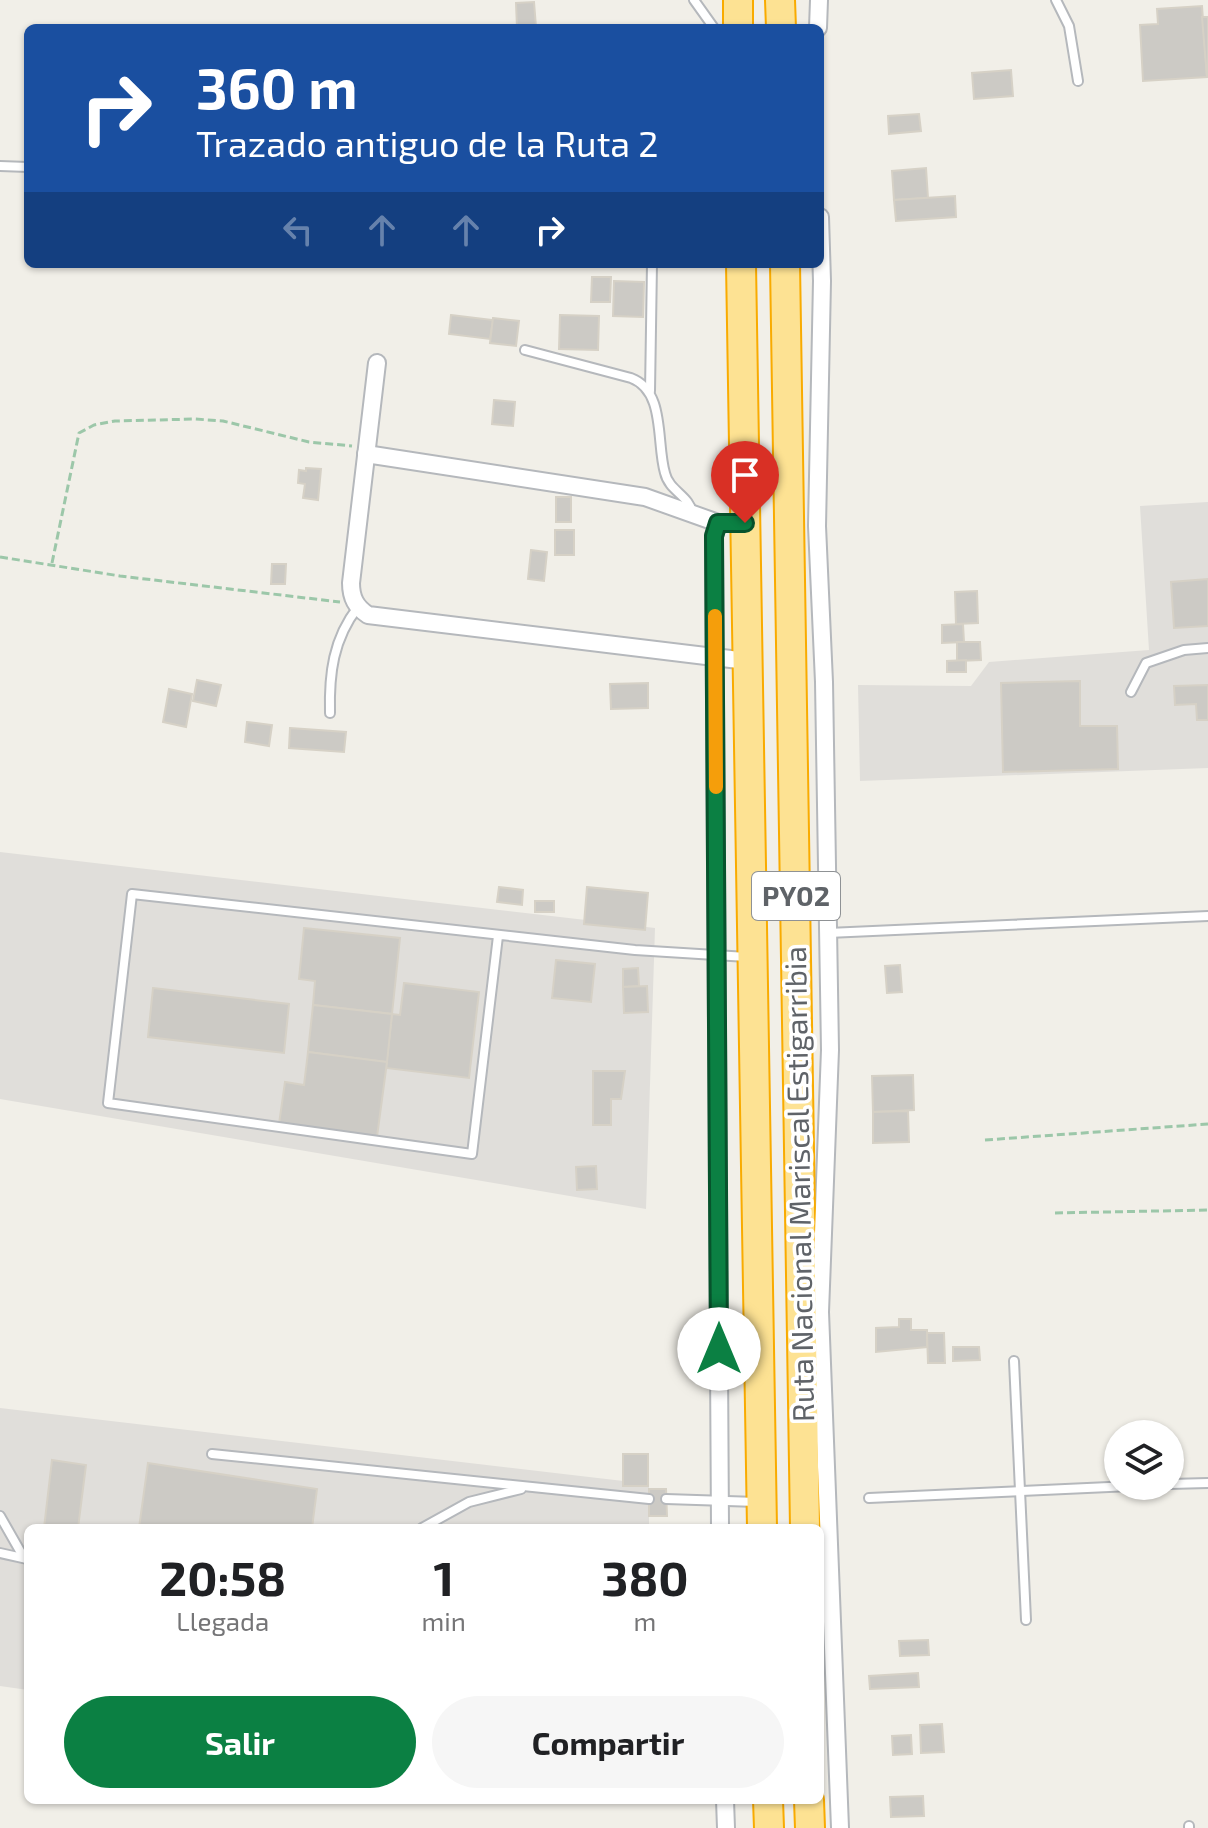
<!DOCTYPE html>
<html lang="es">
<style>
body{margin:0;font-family:"Exo 2",sans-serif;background:#f6f6f6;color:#202124;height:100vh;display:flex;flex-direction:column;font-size:30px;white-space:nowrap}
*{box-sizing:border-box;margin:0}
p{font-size:26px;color:#757577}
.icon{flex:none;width:44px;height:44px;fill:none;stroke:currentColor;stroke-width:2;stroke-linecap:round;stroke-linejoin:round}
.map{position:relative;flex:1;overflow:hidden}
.panel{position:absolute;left:24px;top:1524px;width:800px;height:280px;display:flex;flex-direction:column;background:#fff;border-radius:12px;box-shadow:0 2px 6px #0004}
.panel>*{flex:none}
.top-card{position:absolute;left:24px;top:24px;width:800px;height:244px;border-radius:12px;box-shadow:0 2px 6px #0004;background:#1a4fa0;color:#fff;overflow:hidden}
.tools{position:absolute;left:1104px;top:1420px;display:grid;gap:16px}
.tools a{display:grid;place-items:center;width:80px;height:80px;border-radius:50%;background:#fff;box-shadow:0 2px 6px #0004;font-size:40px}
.pin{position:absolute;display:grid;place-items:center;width:68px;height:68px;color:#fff;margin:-82px -34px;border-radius:50% 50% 50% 0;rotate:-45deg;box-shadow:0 0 8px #0007}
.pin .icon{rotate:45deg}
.me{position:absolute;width:88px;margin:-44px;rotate:0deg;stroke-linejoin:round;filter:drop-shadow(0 0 6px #0008)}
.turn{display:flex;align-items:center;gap:28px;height:168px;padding:0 40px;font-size:36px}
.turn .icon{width:104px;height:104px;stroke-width:2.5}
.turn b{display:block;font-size:56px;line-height:68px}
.lanes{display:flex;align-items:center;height:76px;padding:0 40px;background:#0003;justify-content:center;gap:40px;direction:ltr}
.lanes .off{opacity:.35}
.eta{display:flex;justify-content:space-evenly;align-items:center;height:136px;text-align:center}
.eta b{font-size:48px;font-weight:700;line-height:56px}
.button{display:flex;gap:16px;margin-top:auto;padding:16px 40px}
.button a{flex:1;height:92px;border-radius:48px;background:#0b8043;color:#fff;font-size:32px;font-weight:700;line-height:92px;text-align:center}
.button a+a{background:#f6f6f6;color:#202124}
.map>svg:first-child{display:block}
.industrial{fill:#e0deda}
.building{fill:#cccac5;stroke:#d6d1c6;stroke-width:2}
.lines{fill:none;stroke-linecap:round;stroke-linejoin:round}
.lane-casing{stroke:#b5b8bc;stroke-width:12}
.street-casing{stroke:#b5b8bc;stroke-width:20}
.highway-casing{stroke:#f9ab00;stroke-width:32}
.path{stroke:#9cc7a9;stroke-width:3;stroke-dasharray:8 4;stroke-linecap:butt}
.lane{stroke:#fff;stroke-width:8}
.street{stroke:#fff;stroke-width:16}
.highway{stroke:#fde293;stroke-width:28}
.route-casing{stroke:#07532c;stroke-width:20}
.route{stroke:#0b8043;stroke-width:14}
.slow{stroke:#f59e0b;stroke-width:14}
.labels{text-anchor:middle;stroke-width:7;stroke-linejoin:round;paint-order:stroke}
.shield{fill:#fff;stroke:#8f9295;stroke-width:2}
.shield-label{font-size:28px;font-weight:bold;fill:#5f6368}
.street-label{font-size:30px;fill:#5f6368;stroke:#fff}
</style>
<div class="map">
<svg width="1208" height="1828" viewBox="0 0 1208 1828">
<rect width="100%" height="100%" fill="#f1efe8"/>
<!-- industrial -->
<g class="industrial">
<polygon points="1208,502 1208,768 860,781 858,685 971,686 989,662 1149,650 1140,506"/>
<polygon points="0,852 655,928 646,1209 0,1099"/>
<polygon points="0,1408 649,1484 649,1528 28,1528 28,1690 0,1686"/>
</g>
<!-- building -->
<g class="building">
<polygon points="534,2 536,27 517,28 516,3"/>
<polygon points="1202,6 1207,77 1143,81 1140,25 1158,24 1157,9"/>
<polygon points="1202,17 1208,17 1208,77 1207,77"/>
<polygon points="1011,70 1013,96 974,99 972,73"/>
<polygon points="919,114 921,131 889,134 888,116"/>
<polygon points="926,168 928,198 894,200 892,171"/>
<polygon points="955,196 956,217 896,221 894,200"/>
<polygon points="592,277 611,277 610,302 591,302"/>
<polygon points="614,281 644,282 643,317 613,316"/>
<polygon points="451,315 493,320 490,339 449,334"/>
<polygon points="560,315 599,316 598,350 559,349"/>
<polygon points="493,318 519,321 516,346 490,343"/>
<polygon points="494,400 515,402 513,426 492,424"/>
<polygon points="306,468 321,469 318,500 303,498 305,484 298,483 299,470 306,471"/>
<rect x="556" y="497" width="15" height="25"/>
<rect x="555" y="530" width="19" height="25"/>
<polygon points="531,550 547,552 544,581 528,579"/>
<polygon points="272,564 286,564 285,584 271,584"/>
<polygon points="1208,579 1208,626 1174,628 1171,582"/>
<polygon points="977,591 978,623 956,624 955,592"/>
<polygon points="963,624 964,642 942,643 942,625"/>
<polygon points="957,642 980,642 981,660 957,661"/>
<polygon points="966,660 966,672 947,672 947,661"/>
<polygon points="197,680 221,685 216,706 193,701"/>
<polygon points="1080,681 1080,726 1117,726 1118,769 1003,772 1001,683"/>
<polygon points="648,683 648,708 611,709 610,684"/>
<polygon points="1208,685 1208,720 1197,720 1196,704 1175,705 1174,686"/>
<polygon points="169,689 192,694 186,727 163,722"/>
<polygon points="247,722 272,725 269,746 245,742"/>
<polygon points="290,728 346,732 344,752 289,748"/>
<polygon points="499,887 523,890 522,905 497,902"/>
<polygon points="587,887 648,893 645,930 584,924"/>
<rect x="535" y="901" width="19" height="11"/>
<polygon points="304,928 400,938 392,1014 313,1005 315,981 299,979"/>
<polygon points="556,960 595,964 591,1002 552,998"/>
<polygon points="900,965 902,992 887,993 885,966"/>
<polygon points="638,968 639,986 623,987 623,969"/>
<polygon points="404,983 479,992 469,1078 386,1068 392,1014 400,1015"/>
<polygon points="647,986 648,1012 624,1013 623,987"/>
<polygon points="153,988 289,1004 284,1053 148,1037"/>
<polygon points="313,1005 392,1014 387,1062 308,1052"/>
<polygon points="308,1052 387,1062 377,1137 279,1124 285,1082 304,1085"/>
<polygon points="593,1071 625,1071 621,1099 611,1099 611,1125 593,1125"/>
<polygon points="913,1075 914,1110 873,1112 872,1076"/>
<polygon points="908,1111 909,1142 873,1143 873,1112"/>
<polygon points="596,1166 597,1189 577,1190 576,1167"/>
<polygon points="899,1319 911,1319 911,1330 927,1330 927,1347 876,1352 876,1328 899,1327"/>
<polygon points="927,1333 944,1333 945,1363 928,1363"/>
<polygon points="953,1347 979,1347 980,1360 953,1361"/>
<rect x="623" y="1454" width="25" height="32"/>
<polygon points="52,1460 86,1465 78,1528 44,1528"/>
<polygon points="148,1463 317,1489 312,1528 139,1528"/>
<polygon points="649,1489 666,1489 667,1516 649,1516"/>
<polygon points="928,1640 929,1655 900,1656 899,1641"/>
<polygon points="918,1673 919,1687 870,1689 869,1676"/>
<polygon points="942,1724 944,1752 921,1753 920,1725"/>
<polygon points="911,1735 912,1754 893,1755 892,1736"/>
<polygon points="923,1796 924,1816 891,1817 890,1797"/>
</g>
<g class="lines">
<defs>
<g id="lane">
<polyline points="694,0 714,28"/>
<polyline points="1056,0 1069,26 1078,81"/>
<polyline points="0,166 28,167"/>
<path d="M 525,350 L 631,378 C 666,391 656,443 665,473 C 669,491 690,496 692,513"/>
<polyline points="650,391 652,264"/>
<polyline points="1131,692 1146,663 1184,650 1208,648"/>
<path d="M 330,713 C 329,674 333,639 358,607"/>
<polyline points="828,933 1208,916"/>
<polyline points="498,936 472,1154 108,1103 132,894 635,950 747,957"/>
<polyline points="1014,1361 1026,1620"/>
<polyline points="212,1454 649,1499"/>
<polyline points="1170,1484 1208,1483"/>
<polyline points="869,1498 1131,1486"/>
<polyline points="666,1499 757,1502"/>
<polyline points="0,1516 24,1558"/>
<polyline points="422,1528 469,1502 521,1489"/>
<polyline points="0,1553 27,1559"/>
<polyline points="1189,1826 1189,1828"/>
</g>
<g id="street">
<polyline points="818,28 819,0"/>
<polyline points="820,217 822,281 817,526 824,682 830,1050 820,1312 840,1828"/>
<path d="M 377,363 L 351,583 C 351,598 356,607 368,615 L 747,661"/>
<polyline points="366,454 645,497 718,523"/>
<polyline points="720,1528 714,536 718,523 745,523"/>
<polyline points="725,1800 726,1828"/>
</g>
<g id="highway">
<polyline points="738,0 738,28"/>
<polyline points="780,0 781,28"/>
<polyline points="741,264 762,1528"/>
<polyline points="785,264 805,1528"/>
<polyline points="768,1800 769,1828"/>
<polyline points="809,1800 810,1828"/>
</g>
</defs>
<!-- lane casing -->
<use href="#lane" class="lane-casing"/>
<!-- street casing -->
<use href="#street" class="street-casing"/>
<!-- highway casing -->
<use href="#highway" class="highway-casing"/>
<!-- path -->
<g class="path">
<polyline points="0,557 120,576 340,602"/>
<polyline points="52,563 79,433 94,425 115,421 195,419 223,421 309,442 352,446"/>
<polyline points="985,1140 1208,1124"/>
<polyline points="1055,1213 1208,1210"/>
</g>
<!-- lane -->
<use href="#lane" class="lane"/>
<!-- street -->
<use href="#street" class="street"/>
<!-- highway -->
<use href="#highway" class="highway"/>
</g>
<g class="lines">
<defs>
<polyline id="route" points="719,1349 714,536 718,523 745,523"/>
</defs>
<!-- route casing -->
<use href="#route" class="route-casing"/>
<!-- route -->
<use href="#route" class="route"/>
<!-- slow -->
<polyline class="slow" points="715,616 716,787"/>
</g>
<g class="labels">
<!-- shield labels -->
<rect class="shield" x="752" y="872" width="88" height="48" rx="6"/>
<g class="shield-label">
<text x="796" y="906">PY02</text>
</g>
<!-- street labels -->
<g class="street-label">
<text transform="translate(800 1184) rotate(-91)" y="10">Ruta Nacional Mariscal Estigarribia</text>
</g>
</g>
</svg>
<div class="tools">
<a><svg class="icon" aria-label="layers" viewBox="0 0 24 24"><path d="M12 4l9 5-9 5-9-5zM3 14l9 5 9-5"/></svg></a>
</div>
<div class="pin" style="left:745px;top:523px;background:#d93025"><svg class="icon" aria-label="arrive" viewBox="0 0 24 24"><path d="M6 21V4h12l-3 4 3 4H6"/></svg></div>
<svg class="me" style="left:719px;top:1349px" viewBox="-20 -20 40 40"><circle r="19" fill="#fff"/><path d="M0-13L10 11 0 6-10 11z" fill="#0b8043"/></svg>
<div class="top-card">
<div class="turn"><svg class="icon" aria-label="right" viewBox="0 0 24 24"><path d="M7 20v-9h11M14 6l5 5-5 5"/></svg><div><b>360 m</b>Trazado antiguo de la Ruta 2</div></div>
<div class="lanes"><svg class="icon off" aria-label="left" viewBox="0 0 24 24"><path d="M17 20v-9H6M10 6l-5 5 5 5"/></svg><svg class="icon off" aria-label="ahead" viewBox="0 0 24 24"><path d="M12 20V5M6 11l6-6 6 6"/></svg><svg class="icon off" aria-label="ahead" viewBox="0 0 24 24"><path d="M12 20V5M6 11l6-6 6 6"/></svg><svg class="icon" aria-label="right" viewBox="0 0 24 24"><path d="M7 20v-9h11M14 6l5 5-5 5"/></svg></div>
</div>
<section class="panel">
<div class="eta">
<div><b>20:58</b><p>Llegada</p></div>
<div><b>1</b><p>min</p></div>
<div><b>380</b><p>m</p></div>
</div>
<div class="button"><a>Salir</a><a>Compartir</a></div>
</section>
</div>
